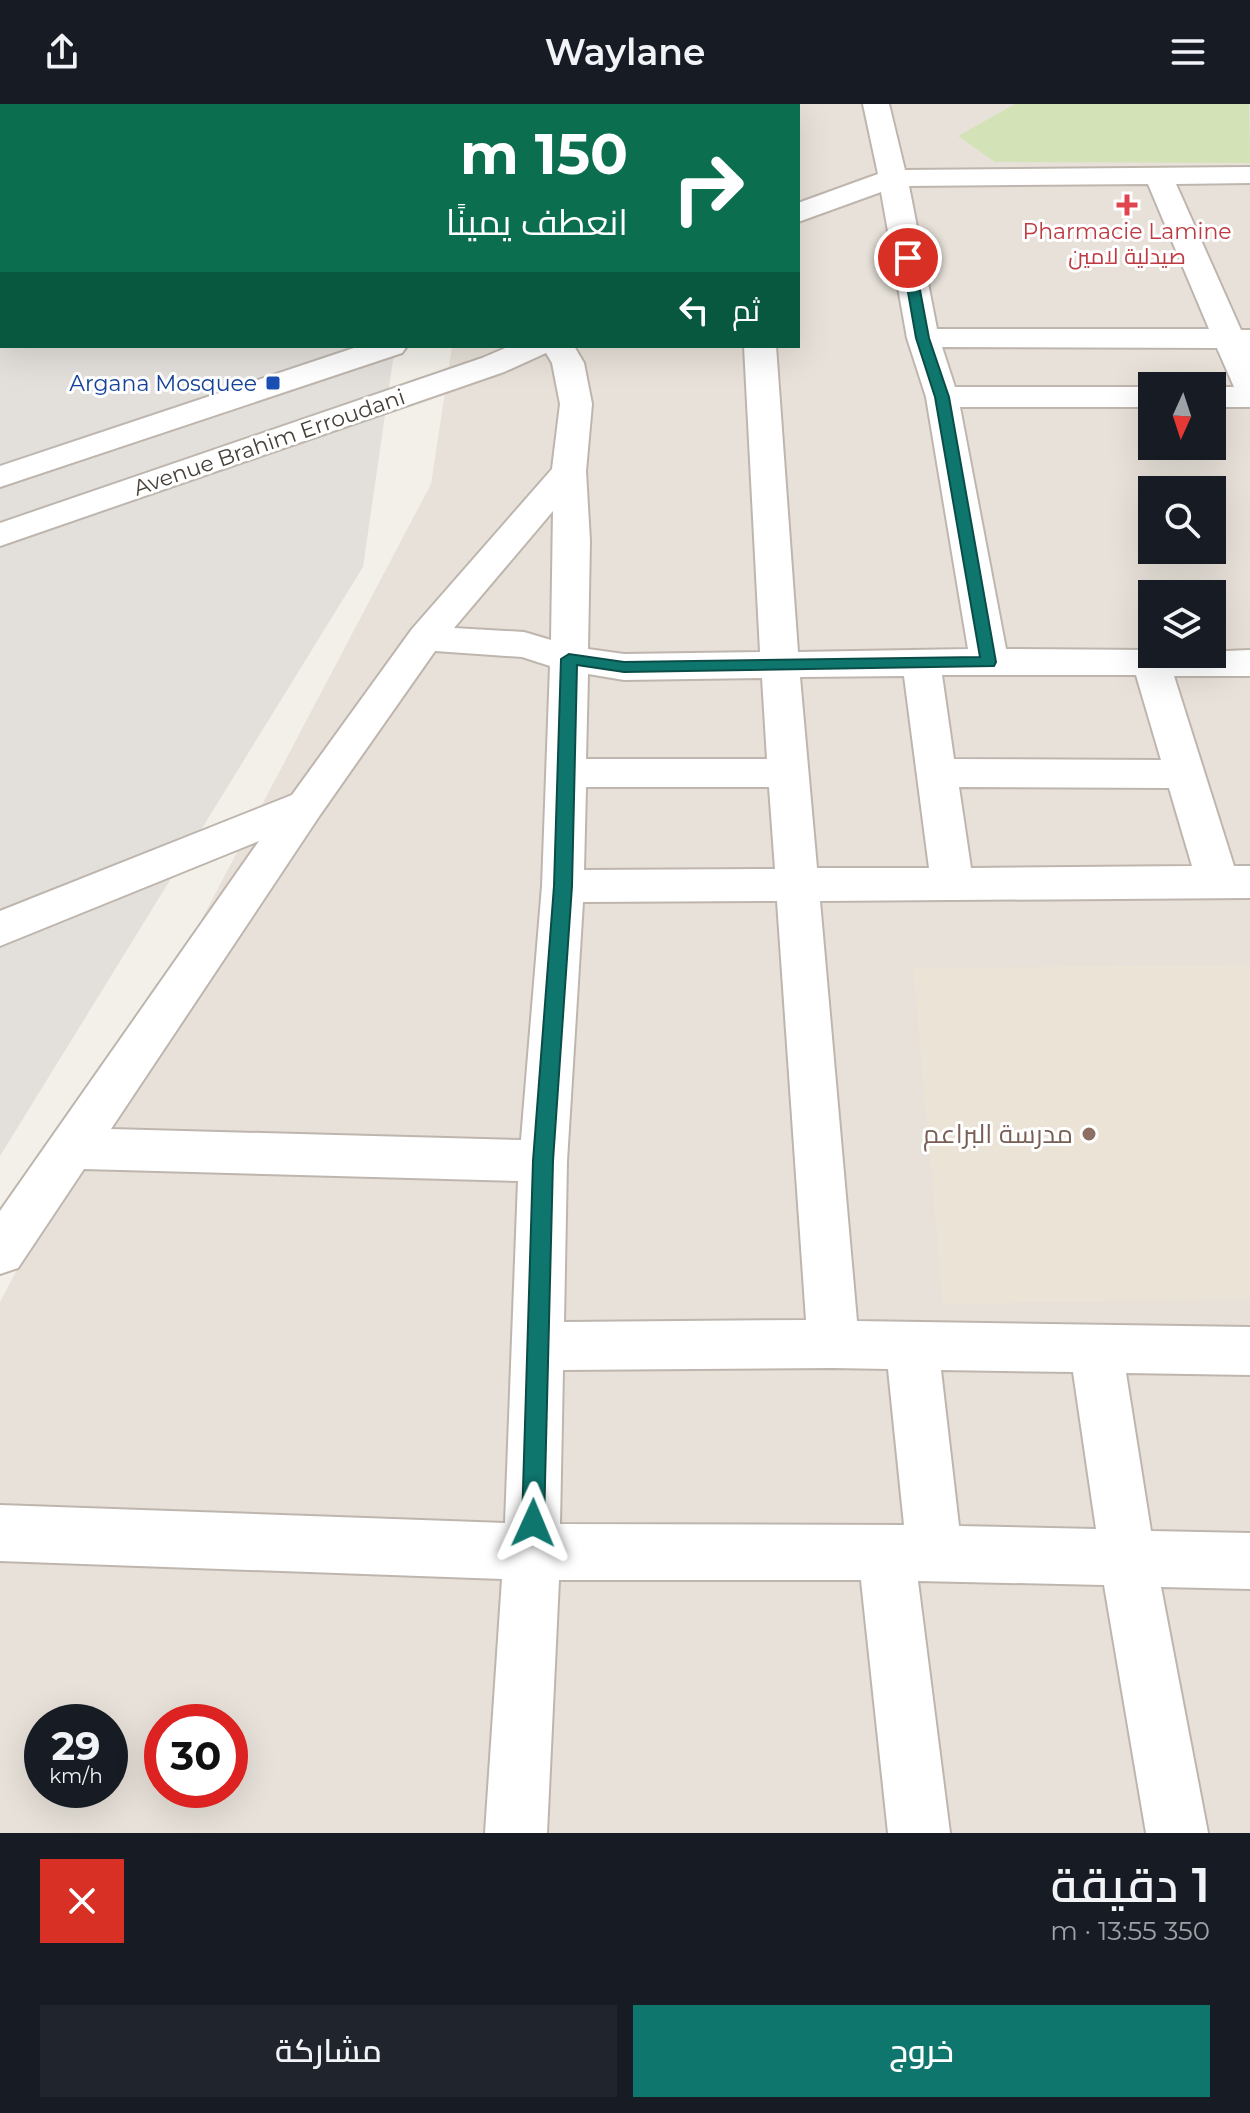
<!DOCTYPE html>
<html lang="ar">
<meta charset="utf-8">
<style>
body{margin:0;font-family:Montserrat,Cairo,sans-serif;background:#20242c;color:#f1f3f6;direction:rtl;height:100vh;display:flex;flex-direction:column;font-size:30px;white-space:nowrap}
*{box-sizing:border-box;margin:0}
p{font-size:26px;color:#9ea1a6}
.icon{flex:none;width:44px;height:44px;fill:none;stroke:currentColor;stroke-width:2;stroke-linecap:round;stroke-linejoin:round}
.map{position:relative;height:1729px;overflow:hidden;direction:ltr}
.panel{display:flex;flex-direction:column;background:#171b24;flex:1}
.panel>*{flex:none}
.banner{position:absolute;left:0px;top:0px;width:800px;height:244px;box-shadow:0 8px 32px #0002;direction:rtl;background:#0b6e4f;color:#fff;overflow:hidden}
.needle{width:52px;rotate:183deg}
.controls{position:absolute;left:1138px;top:268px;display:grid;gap:16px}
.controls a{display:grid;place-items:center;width:88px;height:88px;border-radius:0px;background:#171b24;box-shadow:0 8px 32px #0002;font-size:40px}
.speed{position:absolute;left:24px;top:1600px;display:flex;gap:16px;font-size:40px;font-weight:700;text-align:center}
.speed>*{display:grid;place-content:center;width:104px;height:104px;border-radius:50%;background:#171b24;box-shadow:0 8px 32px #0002;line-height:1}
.speed small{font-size:20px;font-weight:400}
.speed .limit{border:12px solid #d22;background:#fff;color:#111}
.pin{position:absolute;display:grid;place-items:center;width:68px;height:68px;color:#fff;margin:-34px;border:4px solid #fff;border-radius:50%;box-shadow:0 2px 8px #0007}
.me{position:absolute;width:88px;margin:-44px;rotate:1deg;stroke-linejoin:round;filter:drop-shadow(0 0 6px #0008)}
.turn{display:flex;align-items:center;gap:28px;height:168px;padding:0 40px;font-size:36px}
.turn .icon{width:104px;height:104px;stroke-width:2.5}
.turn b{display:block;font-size:56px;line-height:68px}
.then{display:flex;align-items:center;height:76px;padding:0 40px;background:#0003;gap:16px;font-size:30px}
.round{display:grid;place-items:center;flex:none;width:84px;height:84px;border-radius:0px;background:#20242c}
.headline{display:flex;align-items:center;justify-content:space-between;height:136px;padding:0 40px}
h1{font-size:48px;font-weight:600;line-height:60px}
.cta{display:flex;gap:16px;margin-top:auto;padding:16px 40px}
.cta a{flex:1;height:92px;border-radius:0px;background:#0f766e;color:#fff;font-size:32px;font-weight:600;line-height:92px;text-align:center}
.cta a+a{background:#20242c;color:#f1f3f6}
header{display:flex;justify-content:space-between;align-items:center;height:104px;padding:0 40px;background:#171b24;font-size:36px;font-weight:600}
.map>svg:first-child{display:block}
.residential{fill:#e7e1d9;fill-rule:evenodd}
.industrial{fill:#e3dfdb}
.education{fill:#ebe3d6}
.green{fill:#d4e3b7}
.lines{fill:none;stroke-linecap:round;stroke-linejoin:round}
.minor-casing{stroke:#beb6ae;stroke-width:4}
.minor{fill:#fff;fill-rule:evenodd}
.route{fill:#0f766e;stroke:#0a4d48;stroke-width:2}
.health-dot{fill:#e0444e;stroke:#fff;stroke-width:3}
.transit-dot{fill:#1a4fb4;stroke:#fff;stroke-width:3}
.education-dot{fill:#8d6e63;stroke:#fff;stroke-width:3}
.labels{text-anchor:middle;stroke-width:6;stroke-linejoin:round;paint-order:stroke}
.far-health-label{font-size:22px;fill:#be3a42;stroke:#fff}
.far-transit-label{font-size:22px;fill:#164399;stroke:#fff;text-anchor:end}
.far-street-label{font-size:22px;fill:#474039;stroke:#fff}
.education-label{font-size:26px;fill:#785e54;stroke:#fff;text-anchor:end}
</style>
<header><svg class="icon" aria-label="menu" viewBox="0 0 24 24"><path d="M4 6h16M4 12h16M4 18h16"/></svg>Waylane<svg class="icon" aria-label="share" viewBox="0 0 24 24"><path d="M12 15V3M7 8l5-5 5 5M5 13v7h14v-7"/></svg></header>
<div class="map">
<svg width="1250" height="1729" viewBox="0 0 1250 1729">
<rect width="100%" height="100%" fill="#f3f0ea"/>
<!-- residential -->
<path class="residential" d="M 489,0 L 1250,0 L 1250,1729 L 0,1729 L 0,1198 L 431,380 L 452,242 L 798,242 L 798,2 ZM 1152,282 L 1212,282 L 1212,342 L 1152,342 ZM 1152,386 L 1212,386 L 1212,446 L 1152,446 ZM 1152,490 L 1212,490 L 1212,550 L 1152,550 ZM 42,1618 L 110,1618 L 110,1686 L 42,1686 ZM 162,1618 L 230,1618 L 230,1686 L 162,1686 Z"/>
<!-- industrial -->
<polygon class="industrial" points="0,0 431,0 2,2 2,242 395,242 363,463 0,1052"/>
<!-- education -->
<polygon class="education" points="1250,861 1250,1195 943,1200 913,864"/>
<!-- green -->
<polygon class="green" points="1015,0 1249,0 1250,59 995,58 958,32"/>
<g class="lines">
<defs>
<g id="minor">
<rect x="516" y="0" width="26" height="2"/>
<path d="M 863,0 L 889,0 L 905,66 L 1250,63 L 1250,79 L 1176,80 L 1241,226 L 1250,226 L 1250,303 L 1212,303 L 1212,283 L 1234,283 L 1217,244 L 942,243 L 955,283 L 1152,283 L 1152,303 L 960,303 L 1006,545 L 1152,546 L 1152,550 L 1250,546 L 1250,572 L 1174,572 L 1234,762 L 1250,762 L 1250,794 L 820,797 L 857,1217 L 1250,1223 L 1250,1271 L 1126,1269 L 1151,1427 L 1250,1429 L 1250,1485 L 1161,1483 L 1208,1729 L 1146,1729 L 1104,1481 L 918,1477 L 950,1729 L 888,1729 L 861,1476 L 559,1476 L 547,1729 L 485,1729 L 502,1475 L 0,1457 L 0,1401 L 505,1419 L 518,1077 L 84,1065 L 18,1164 L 0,1170 L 0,1107 L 259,737 L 0,842 L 0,807 L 292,691 L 412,525 L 552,365 L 560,300 L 552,259 L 546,249 L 504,268 L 0,442 L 0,419 L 482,254 L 510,242 L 574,242 L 584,259 L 592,300 L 586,367 L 590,437 L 588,545 L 624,550 L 760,548 L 744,242 L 776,242 L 798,548 L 968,545 L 926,293 L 907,234 L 881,88 L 798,118 L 798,99 L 878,70 ZM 1148,80 L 1209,225 L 937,225 L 909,82 ZM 553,407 L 551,536 L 524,528 L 454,524 ZM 435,547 L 522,553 L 550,562 L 542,782 L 521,1036 L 111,1025 L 320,711 ZM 588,570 L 624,576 L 762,574 L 767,655 L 586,655 ZM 942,571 L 1136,571 L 1161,656 L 954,655 ZM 904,572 L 929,764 L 817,764 L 800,573 ZM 586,683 L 769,683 L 775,765 L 584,766 ZM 959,683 L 1169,684 L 1192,762 L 971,764 ZM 777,797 L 806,1216 L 564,1218 L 567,1057 L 583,798 ZM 833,1264 L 888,1265 L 904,1421 L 560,1420 L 563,1266 ZM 941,1266 L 1073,1268 L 1096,1425 L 959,1422 Z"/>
<polygon points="2,109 2,127 0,128 0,110"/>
<polygon points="360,242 407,242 402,249 0,383 0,362"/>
</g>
</defs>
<!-- minor casing -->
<use href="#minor" class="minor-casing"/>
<!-- minor -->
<use href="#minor" class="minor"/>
</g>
<!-- route -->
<polygon class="route" points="908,150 914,154 929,234 949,293 996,558 994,562 624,568 577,561 572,782 553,1057 544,1419 541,1427 533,1430 525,1427 522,1419 533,1057 554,782 561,555 569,550 624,558 980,553 935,293 916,234 902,154"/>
<!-- markers -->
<path class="health-dot" d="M1123 89h8v8h8v8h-8v8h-8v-8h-8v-8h8z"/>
<rect class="transit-dot" x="265" y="271" width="16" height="16" rx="4"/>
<circle class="education-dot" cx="1089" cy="1030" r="8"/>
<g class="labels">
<!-- far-health labels -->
<g class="far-health-label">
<text x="1127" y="135">Pharmacie Lamine<tspan x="1127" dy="25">صيدلية لامين</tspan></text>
</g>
<!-- far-transit labels -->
<g class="far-transit-label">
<text x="257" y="287">Argana Mosquee</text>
</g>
<!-- far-street labels -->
<g class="far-street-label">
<text transform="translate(269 338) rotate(-19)" y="8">Avenue Brahim Erroudani</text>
</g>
<!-- education labels -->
<g class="education-label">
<text x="1073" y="1039">مدرسة البراعم</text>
</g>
</g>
</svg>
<div class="controls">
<a><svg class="needle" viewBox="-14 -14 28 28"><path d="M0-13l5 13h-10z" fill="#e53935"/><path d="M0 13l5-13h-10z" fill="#9ea1a6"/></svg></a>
<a><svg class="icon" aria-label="search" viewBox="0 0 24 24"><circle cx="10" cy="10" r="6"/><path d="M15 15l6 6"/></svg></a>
<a><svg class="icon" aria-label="layers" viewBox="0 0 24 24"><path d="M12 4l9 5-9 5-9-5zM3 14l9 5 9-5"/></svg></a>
</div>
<div class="speed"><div>29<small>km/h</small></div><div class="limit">30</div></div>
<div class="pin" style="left:908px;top:154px;background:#d93025"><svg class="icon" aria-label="arrive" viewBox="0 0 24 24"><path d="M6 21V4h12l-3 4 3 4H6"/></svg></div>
<svg class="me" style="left:533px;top:1419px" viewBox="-20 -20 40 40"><path d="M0-17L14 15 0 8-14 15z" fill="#0f766e" stroke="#fff" stroke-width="4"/></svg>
<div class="banner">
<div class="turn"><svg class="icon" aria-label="right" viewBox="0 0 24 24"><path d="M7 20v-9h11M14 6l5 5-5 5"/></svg><div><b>150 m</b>انعطف يمينًا</div></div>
<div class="then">ثم<svg class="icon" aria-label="left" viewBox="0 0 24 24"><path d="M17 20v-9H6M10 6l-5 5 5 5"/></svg></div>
</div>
</div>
<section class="panel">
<div class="headline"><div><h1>1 دقيقة</h1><p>350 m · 13:55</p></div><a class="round" style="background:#d93025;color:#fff"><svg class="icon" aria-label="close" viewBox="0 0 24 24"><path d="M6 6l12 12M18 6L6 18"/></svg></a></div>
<div class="cta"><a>خروج</a><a>مشاركة</a></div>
</section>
